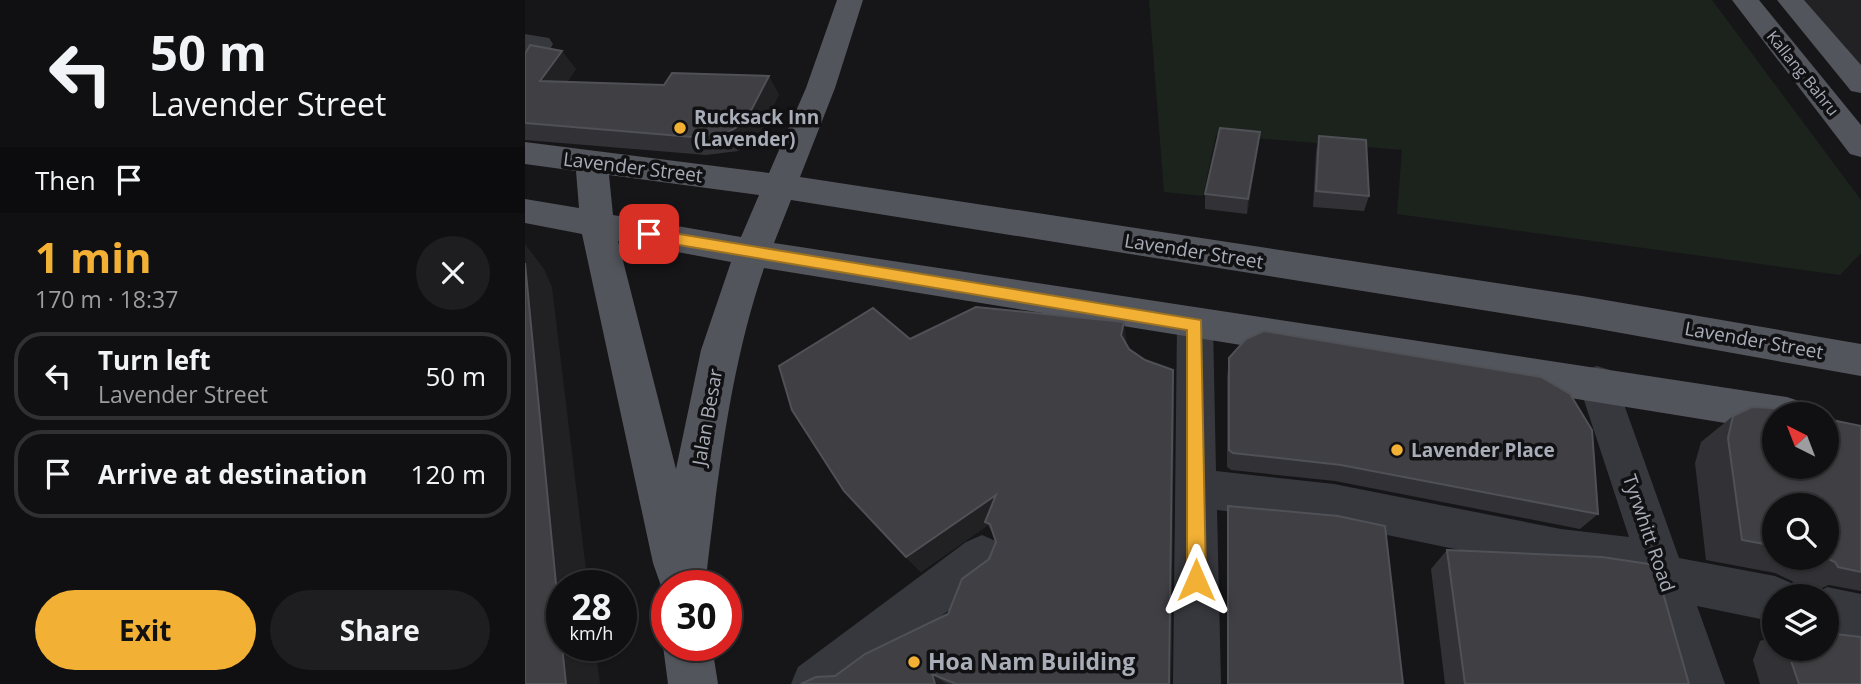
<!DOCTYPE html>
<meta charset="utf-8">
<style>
body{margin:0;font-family:"Open Sans",sans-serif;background:#1e1e20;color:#f1f3f6;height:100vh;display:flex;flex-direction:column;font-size:26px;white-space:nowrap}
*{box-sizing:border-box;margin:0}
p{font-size:23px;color:#9c9d9f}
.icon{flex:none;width:38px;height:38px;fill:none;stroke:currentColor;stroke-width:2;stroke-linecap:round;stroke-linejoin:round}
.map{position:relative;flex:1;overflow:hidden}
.sheet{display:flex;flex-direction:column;background:#101012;width:525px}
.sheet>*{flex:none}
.guide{background:#101012;color:#f1f3f6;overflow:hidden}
.needle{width:46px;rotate:318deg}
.buttons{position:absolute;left:1237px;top:402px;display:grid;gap:14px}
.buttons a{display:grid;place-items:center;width:77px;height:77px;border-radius:50%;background:#101012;box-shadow:0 2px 5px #0004,0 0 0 2px #303032;font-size:35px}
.speed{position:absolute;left:21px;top:570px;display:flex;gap:14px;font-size:35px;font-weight:700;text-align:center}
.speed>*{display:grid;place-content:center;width:91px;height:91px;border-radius:50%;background:#101012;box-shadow:0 2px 5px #0004,0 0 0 2px #303032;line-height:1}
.speed small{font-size:18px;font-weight:400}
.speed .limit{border:10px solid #d22;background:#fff;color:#111}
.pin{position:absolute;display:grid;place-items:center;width:60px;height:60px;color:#fff;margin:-30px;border-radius:14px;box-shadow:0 4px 10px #0006}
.me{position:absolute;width:77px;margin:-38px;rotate:0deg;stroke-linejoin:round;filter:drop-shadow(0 0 5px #0008)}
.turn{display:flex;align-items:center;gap:24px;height:147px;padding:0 35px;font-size:32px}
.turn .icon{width:91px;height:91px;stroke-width:2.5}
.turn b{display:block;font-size:49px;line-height:60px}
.then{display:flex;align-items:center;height:66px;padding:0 35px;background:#0003;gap:14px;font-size:26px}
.round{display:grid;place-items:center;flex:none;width:74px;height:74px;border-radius:37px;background:#1e1e20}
.head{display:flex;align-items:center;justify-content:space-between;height:119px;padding:0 35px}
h1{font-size:42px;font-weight:700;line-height:52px;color:#f2b134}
.button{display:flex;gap:14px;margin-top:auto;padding:14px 35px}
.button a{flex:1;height:80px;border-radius:42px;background:#f2b134;color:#111;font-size:28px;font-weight:700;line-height:80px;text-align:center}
.button a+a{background:#1e1e20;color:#f1f3f6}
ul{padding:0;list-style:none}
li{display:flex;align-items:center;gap:21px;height:88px;margin:0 14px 10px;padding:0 21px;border:4px solid #303032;border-radius:28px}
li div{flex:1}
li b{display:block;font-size:26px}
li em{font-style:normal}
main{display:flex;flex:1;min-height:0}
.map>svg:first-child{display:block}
.built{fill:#222225}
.green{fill:#1c231d}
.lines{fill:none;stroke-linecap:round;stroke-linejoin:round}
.minor{fill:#37383d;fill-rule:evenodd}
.major{fill:#53555c;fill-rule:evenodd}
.wall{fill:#323236;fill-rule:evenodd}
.shaded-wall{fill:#212124}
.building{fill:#3f3f44;stroke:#4f5156;stroke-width:2}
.route{fill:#f2b134;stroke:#9d7322;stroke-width:2}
.poi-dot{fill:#f2b134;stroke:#111113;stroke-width:2.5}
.labels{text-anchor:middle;stroke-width:7;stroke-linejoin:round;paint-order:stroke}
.far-street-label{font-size:16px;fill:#a8adb8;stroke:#111113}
.poi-label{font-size:19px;font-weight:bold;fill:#a8adb8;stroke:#111113;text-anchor:start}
.street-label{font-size:19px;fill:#a8adb8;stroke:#111113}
.near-poi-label{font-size:23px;font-weight:bold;fill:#a8adb8;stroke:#111113;text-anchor:start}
</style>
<main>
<section class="sheet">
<div class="guide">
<div class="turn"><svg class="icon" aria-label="left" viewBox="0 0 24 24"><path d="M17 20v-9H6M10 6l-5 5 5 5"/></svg><div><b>50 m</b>Lavender Street</div></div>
<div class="then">Then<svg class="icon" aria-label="arrive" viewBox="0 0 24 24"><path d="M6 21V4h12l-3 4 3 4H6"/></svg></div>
</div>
<div class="head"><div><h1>1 min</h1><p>170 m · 18:37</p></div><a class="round"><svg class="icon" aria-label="close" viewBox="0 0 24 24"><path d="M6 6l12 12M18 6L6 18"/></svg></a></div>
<ul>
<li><svg class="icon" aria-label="left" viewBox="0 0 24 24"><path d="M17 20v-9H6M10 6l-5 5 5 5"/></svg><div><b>Turn left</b><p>Lavender Street</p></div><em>50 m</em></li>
<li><svg class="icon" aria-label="arrive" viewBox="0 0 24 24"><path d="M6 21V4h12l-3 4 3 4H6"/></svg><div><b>Arrive at destination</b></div><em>120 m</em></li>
</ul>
<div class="button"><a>Exit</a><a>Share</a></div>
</section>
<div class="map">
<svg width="1336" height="684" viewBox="0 0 1336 684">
<rect width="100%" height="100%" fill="#161618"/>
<!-- built -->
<polygon class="built" points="1277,0 1336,0 1336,68"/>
<!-- green -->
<polygon class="green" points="624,0 1187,0 1336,200 1336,253 1315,275 872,214 877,150 691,135 678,196 639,192"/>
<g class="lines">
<!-- minor -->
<g class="minor">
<polygon points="0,34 24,38 28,44 10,77 0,80"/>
<polygon points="670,310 683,315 688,325 691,471 809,484 1036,529 1104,537 1053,382 1059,370 1072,366 1085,370 1091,382 1154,558 1250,576 1266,583 1272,597 1250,597 1250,622 1172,606 1200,684 1152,684 1119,583 1036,571 809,524 692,510 696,684 648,684 652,325 657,315"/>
<polygon points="457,535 473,542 479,557 473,572 329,684 266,684 273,667 441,542"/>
<polygon points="1302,587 1336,594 1336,640 1302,633 1302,597 1285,597"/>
</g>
<!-- major -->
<g class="major">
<path d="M 312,0 L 338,0 L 310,88 L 275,177 L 1057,296 L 1336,344 L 1336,376 L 1057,326 L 266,200 L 249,243 L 1262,397 L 1277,402 L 1282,415 L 1250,415 L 1250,431 L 239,268 C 204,372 193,477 180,586 L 142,586 L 142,603 L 128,563 L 57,234 L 0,223 L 0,199 L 54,208 L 51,171 L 0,164 L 0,142 L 244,173 L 281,88 ZM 84,175 L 234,195 L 216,237 L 88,215 ZM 93,241 L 206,262 L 176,350 L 151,469 Z"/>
<polygon points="1207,0 1234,0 1336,125 1336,157 1325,154"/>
<polygon points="1252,0 1279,0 1336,65 1336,93 1326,91"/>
<polygon points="142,638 142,646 187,646 193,684 143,684 138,646"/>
</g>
</g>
<!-- wall -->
<g class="wall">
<polygon points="0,54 51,69 42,82 254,94 232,140 213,151 181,155 0,140"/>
<polygon points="794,136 844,196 839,211 788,207 791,152"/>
<polygon points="733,148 722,214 680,209 680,194"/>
<polygon points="385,339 602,345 604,349 649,392 646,684 423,684 310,676 423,614 464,559 471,542 468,534 463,525 396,572 381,557"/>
<polygon points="704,358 1073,514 1055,529 810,481 706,470 702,467 702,378"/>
<path d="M 1208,416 L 1336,426 L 1336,591 L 1304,585 L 1292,590 L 1270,585 L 1267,581 L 1250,573 L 1181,560 L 1170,463 L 1176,442 ZM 1250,506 L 1302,558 L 1250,558 Z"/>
<polygon points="703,506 878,684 702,684 702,517"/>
<polygon points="922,550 1164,684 920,684 906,569"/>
<polygon points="1250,636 1250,649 1302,649 1336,684 1235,684 1228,660 1235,641"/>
</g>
<!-- shaded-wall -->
<g class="shaded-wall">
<polygon points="37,51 51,69 30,99 15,81"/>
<polygon points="244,76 254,94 232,140 213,151 202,133"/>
<polygon points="735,132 733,148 722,214 723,199"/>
<polygon points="0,244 19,269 27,287 63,586 37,586 37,642 0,263"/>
<polygon points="599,322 602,345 596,335"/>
<polygon points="648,370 649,392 646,684 644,684"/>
<polygon points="471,495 460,522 463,525 396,572 381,557"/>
<polygon points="37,646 70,646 75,684 41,684"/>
<polygon points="407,674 422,684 410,684"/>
</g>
<!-- building -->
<g class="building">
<polygon points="5,45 37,51 15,81 139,85 147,73 244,76 220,122 202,133 168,137 0,123 0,54"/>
<polygon points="695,128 735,132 723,199 680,194"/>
<polygon points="794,136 841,140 844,196 791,191"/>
<polygon points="0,263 37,646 41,684 0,684"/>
<polygon points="451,307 599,322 596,335 604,349 620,360 648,370 644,684 431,684 407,674 410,684 276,684 291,677 310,676 340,654 423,614 437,579 464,559 471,542 465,524 460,522 471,495 381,557 319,491 267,410 254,366 348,308 385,339"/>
<polygon points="739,331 1016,377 1045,394 1067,430 1073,514 816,465 708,453 704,450 704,358 721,339"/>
<polygon points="1227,407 1247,408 1280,415 1250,415 1250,467 1302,467 1302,419 1336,426 1336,572 1313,567 1310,562 1301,558 1302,506 1250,506 1250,546 1217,540 1203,438 1208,416"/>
<polygon points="703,506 813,516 860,526 878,684 703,684"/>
<polygon points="922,550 1077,557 1130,565 1164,684 940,684"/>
<polygon points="1302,633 1336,637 1336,684 1274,684 1262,649 1302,649"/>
</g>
<!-- route -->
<polygon class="route" points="124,229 676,320 681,580 678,587 671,590 665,587 662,580 662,330 124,240 117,234"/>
<!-- markers -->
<g class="poi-dot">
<circle cx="155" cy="128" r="7"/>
<circle cx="872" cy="450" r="7"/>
<circle cx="389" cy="662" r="7"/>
</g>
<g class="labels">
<!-- far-street labels -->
<g class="far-street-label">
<text transform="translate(1278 73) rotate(51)" y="6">Kallang Bahru</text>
</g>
<!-- poi labels -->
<g class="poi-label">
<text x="169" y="124">Rucksack Inn<tspan x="169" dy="22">(Lavender)</tspan></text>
<text x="886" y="457">Lavender Place</text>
</g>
<!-- street labels -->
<g class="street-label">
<text transform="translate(108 167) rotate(7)" y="7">Lavender Street</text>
<text transform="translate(669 251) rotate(9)" y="7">Lavender Street</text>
<text transform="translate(1229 340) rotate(10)" y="7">Lavender Street</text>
<text transform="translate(182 417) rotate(-80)" y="7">Jalan Besar</text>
<text transform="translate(1124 533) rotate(71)" y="7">Tyrwhitt Road</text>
</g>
<!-- near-poi labels -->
<g class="near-poi-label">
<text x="403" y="670">Hoa Nam Building</text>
</g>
</g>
</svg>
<div class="buttons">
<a><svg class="needle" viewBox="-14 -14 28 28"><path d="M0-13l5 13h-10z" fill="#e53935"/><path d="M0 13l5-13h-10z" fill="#9c9d9f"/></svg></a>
<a><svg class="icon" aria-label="search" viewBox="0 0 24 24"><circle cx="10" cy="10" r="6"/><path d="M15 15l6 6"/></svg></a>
<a><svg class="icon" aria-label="layers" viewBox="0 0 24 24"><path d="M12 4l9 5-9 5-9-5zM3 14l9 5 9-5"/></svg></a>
</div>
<div class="speed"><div>28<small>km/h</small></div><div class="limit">30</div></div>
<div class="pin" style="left:124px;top:234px;background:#d93025"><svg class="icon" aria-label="arrive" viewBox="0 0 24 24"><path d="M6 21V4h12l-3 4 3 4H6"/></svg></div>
<svg class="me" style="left:671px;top:580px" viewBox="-20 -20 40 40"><path d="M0-17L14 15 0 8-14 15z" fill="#f2b134" stroke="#fff" stroke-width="4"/></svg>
</div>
</main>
